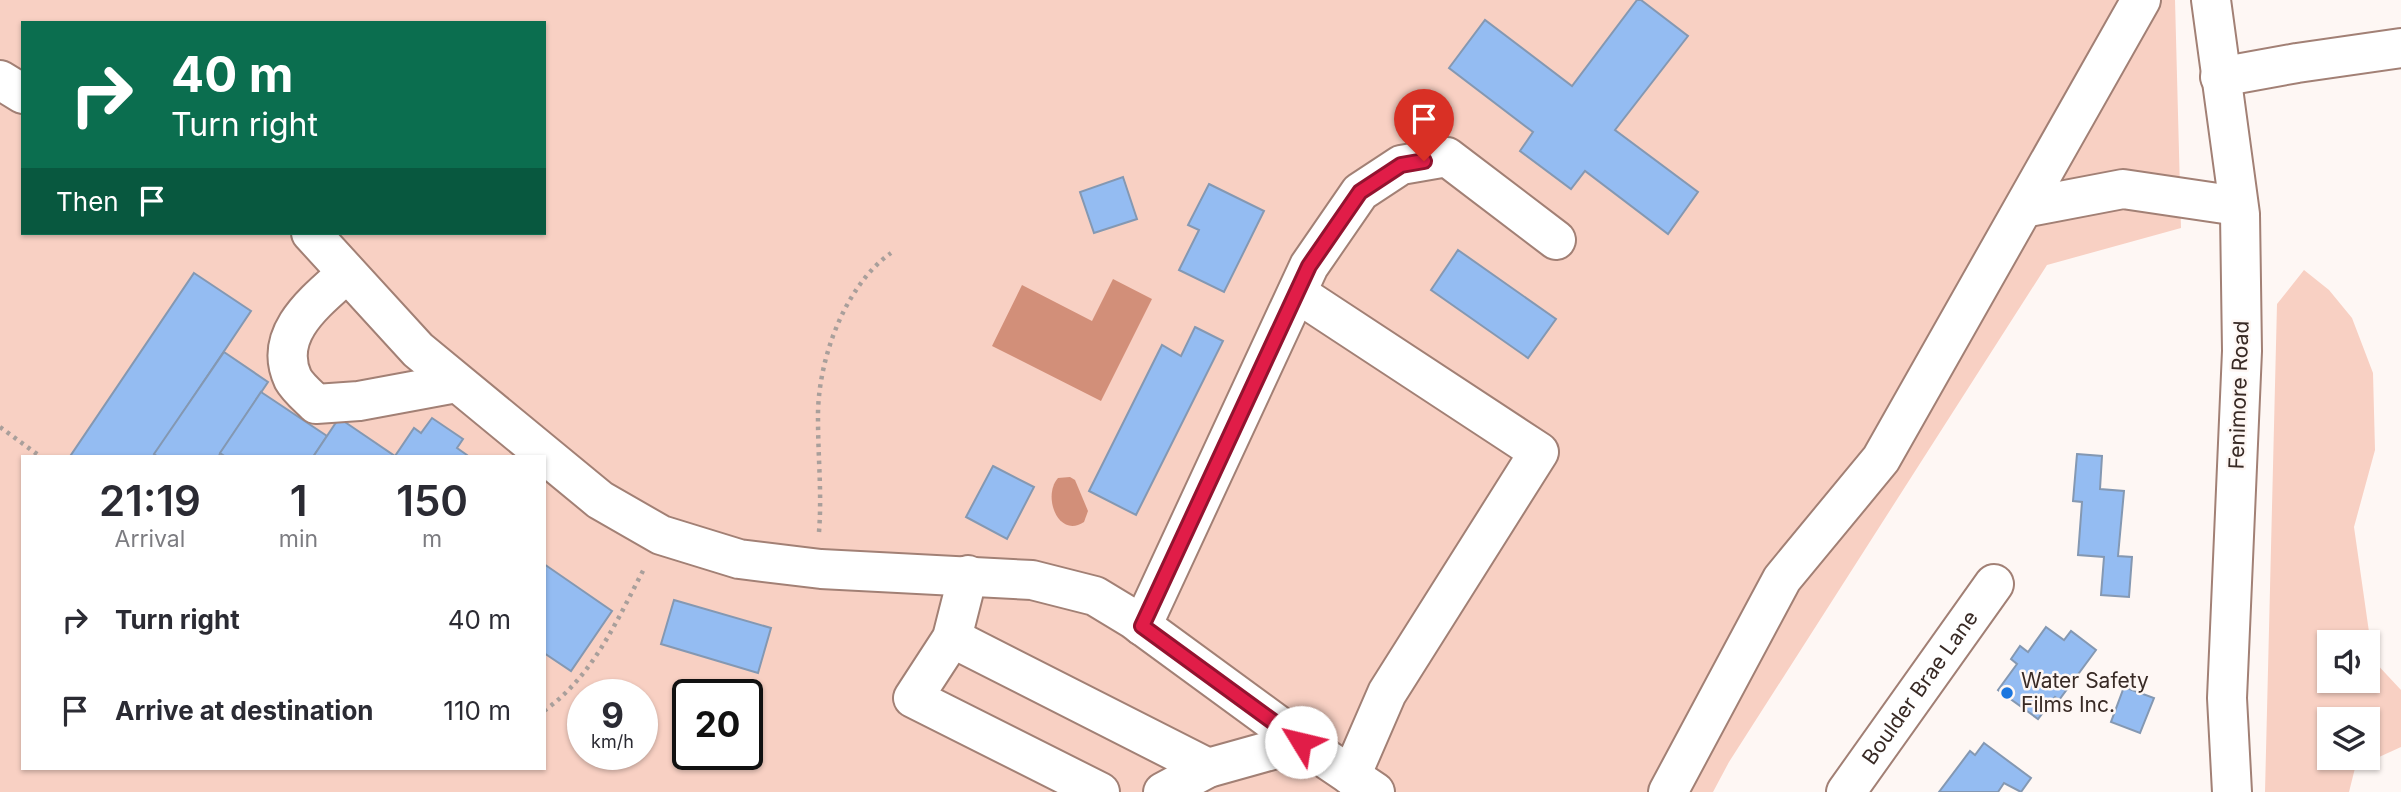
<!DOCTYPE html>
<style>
body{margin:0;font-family:Inter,sans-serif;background:#f2f2f3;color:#2b2b33;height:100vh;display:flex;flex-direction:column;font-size:26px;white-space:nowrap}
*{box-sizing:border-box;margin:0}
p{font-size:23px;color:#7c7c81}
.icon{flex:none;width:38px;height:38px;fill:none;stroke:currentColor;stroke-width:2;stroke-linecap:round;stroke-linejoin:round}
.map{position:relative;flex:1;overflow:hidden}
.sheet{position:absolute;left:21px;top:455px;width:525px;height:315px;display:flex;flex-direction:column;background:#fff;border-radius:0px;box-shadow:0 2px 5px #0004}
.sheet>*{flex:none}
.guide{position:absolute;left:21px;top:21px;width:525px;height:214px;border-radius:0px;box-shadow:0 2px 5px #0004;background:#0b6e4f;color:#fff;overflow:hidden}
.buttons{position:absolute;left:2317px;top:630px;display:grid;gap:14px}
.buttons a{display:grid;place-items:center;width:63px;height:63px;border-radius:0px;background:#fff;box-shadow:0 2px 5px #0004;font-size:35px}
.speed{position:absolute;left:567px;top:679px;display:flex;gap:14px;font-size:35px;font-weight:700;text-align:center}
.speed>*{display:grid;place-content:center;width:91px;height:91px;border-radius:50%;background:#fff;box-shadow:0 2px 5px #0004;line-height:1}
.speed small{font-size:18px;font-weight:400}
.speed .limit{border:4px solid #111;border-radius:10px;background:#fff;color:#111}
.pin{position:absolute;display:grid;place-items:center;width:60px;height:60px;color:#fff;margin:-72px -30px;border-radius:50% 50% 50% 0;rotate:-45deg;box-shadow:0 0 7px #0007}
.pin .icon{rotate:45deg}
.me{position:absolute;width:77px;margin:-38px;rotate:306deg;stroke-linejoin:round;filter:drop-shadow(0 0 5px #0008)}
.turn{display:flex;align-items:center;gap:24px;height:147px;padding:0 35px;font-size:32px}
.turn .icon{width:91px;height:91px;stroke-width:2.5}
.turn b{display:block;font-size:49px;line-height:60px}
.then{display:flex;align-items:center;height:66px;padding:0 35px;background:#0003;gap:14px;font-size:26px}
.eta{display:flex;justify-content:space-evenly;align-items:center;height:119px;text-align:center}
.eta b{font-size:42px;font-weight:600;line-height:49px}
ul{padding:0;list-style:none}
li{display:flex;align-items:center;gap:21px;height:91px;padding:0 35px}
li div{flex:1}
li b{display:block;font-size:26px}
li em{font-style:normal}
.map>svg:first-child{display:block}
.green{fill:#f8d0c3;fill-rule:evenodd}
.water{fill:#d28f79}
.building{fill:#94bcf2;stroke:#8498b2;stroke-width:2}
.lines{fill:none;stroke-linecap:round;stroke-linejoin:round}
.minor-casing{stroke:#a28075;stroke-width:42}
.path{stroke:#a99f9b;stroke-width:4.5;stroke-dasharray:3.5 5;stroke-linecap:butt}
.minor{stroke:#fff;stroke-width:38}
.route-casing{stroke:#92132f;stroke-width:18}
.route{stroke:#e11d48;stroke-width:12}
.poi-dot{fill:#1b76df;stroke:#fef7f4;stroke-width:2.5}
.labels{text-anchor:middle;stroke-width:5;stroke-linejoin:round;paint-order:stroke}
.street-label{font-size:21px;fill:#382a25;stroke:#fef7f4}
.poi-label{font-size:21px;fill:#382a25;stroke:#fef7f4;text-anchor:start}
</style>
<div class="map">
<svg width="2401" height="792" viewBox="0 0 2401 792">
<rect width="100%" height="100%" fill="#fef7f4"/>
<!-- green -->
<g class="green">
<path d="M 0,0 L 2175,0 L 2181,228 L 2047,265 L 1729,762 L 1713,792 L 0,792 ZM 23,23 L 544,23 L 544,233 L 23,233 ZM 23,457 L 544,457 L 544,768 L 23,768 ZM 583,695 L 642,695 L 642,754 L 583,754 ZM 688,695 L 747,695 L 747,754 L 688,754 Z"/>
<path d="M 2304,270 L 2329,290 L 2352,318 L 2373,373 L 2375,450 L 2354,527 L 2373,660 L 2401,690 L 2401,747 L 2355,768 L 2349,792 L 2265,792 L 2277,304 ZM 2329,642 L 2368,642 L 2368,681 L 2329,681 ZM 2329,719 L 2368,719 L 2368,758 L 2329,758 Z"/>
</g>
<!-- water -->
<g class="water">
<polygon points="1113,279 1152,299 1101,401 992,346 1022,285 1092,321"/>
<path d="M 1070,477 L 1075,480 L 1088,511 L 1084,522 C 1058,539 1042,496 1058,478 Z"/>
</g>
<!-- building -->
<g class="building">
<polygon points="1637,0 1641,0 1688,36 1615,130 1698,192 1668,234 1585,171 1571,189 1520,151 1533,132 1449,68 1485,20 1572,86"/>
<polygon points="1123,177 1137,219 1094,233 1080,192"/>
<polygon points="1209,184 1264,211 1224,292 1179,270 1199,230 1188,225"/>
<polygon points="1458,250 1556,319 1528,358 1431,290"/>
<polygon points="194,273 251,311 153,457 73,457 71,455"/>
<polygon points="1195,327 1223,341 1136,515 1089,491 1162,345 1181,356"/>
<polygon points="224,352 268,382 218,457 158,457 154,454"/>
<polygon points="261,392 327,436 313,457 226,457 220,453"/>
<polygon points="339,418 395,456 414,428 421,433 432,418 463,439 457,448 467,455 466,457 313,457"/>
<polygon points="2077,454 2102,456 2100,489 2124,491 2118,556 2132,557 2129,597 2101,595 2104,557 2078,555 2082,502 2073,501"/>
<polygon points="993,466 1034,487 1007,539 966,517"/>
<polygon points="544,564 612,611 571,671 544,653"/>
<polygon points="674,600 771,628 758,673 661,644"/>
<polygon points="2046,627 2064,640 2071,631 2096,650 2059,700 2055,697 2038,719 1998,690 2017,664 2011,659 2020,646 2028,652"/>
<polygon points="2124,687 2154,698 2140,733 2111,722"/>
<polygon points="1984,743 2031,778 2021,792 2004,783 1998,792 1939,792 1970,751 1975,755"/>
</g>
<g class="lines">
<defs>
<g id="minor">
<polyline points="2211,0 2240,214 2242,351 2227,698 2232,792"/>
<polyline points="2220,77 2297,63 2401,48"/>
<polyline points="0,80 23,94"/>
<polyline points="2024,208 2123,189 2238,206"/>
<polyline points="311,233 418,350 600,500 661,535 739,559 821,569 1032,580 1095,596 1133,619 1301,742 1375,792"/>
<path d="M 346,274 C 316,301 272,334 293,379 C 298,388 309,397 316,404 L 359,401 L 456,383"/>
<polyline points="1297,293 1539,452 1387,693 1351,776"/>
<polyline points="968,575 952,638 913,698 1100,792"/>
<polyline points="1142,626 1309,266 1360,192 1401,165 1447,157 1556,240"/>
<polyline points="952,638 1208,768"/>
<polyline points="1163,792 1208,768 1301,742"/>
<polyline points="1668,792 1782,579 1881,459 2141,0"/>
<path id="s1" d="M 1846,792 L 1994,584"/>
</g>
</defs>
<!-- minor casing -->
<use href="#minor" class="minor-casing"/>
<!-- path -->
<g class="path">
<polyline points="0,427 41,457"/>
<path d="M 819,532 C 822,494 818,458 818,419 C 817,362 844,286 891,253"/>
<path d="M 544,711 C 594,675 617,620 645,567"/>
</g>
<!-- minor -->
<use href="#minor" class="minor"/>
</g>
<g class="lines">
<defs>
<polyline id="route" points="1301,742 1142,626 1309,266 1360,192 1401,165 1424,161"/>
</defs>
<!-- route casing -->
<use href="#route" class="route-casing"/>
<!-- route -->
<use href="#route" class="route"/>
</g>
<!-- markers -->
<circle class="poi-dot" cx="2007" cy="693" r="7"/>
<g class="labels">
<!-- street labels -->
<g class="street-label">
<text transform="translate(2239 395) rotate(-88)" y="7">Fenimore Road</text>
<text dy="7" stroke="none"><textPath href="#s1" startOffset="128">Boulder Brae Lane</textPath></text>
</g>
<!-- poi labels -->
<g class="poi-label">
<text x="2021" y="688">Water Safety<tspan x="2021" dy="24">Films Inc.</tspan></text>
</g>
</g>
</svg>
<div class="buttons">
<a><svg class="icon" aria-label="sound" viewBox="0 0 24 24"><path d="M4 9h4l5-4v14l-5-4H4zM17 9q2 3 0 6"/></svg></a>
<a><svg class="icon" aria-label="layers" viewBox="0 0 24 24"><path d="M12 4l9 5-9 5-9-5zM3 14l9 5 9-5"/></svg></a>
</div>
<div class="speed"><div>9<small>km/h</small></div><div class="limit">20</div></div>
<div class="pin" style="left:1424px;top:161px;background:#d93025"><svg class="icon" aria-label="arrive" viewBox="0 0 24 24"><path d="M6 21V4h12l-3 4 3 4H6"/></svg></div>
<svg class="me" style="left:1301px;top:742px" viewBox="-20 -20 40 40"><circle r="19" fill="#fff"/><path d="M0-13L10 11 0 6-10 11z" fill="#e11d48"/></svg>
<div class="guide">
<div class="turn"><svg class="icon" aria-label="right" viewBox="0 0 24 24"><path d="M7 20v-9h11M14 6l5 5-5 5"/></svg><div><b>40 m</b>Turn right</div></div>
<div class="then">Then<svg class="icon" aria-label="arrive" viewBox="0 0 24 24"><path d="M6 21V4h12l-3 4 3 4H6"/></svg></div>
</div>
<section class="sheet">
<div class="eta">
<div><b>21:19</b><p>Arrival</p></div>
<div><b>1</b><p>min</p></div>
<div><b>150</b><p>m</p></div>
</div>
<ul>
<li><svg class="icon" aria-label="right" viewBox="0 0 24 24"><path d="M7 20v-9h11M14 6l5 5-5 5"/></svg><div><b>Turn right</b></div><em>40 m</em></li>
<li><svg class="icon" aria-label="arrive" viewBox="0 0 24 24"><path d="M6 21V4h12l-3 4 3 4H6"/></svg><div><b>Arrive at destination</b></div><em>110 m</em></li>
</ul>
</section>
</div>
